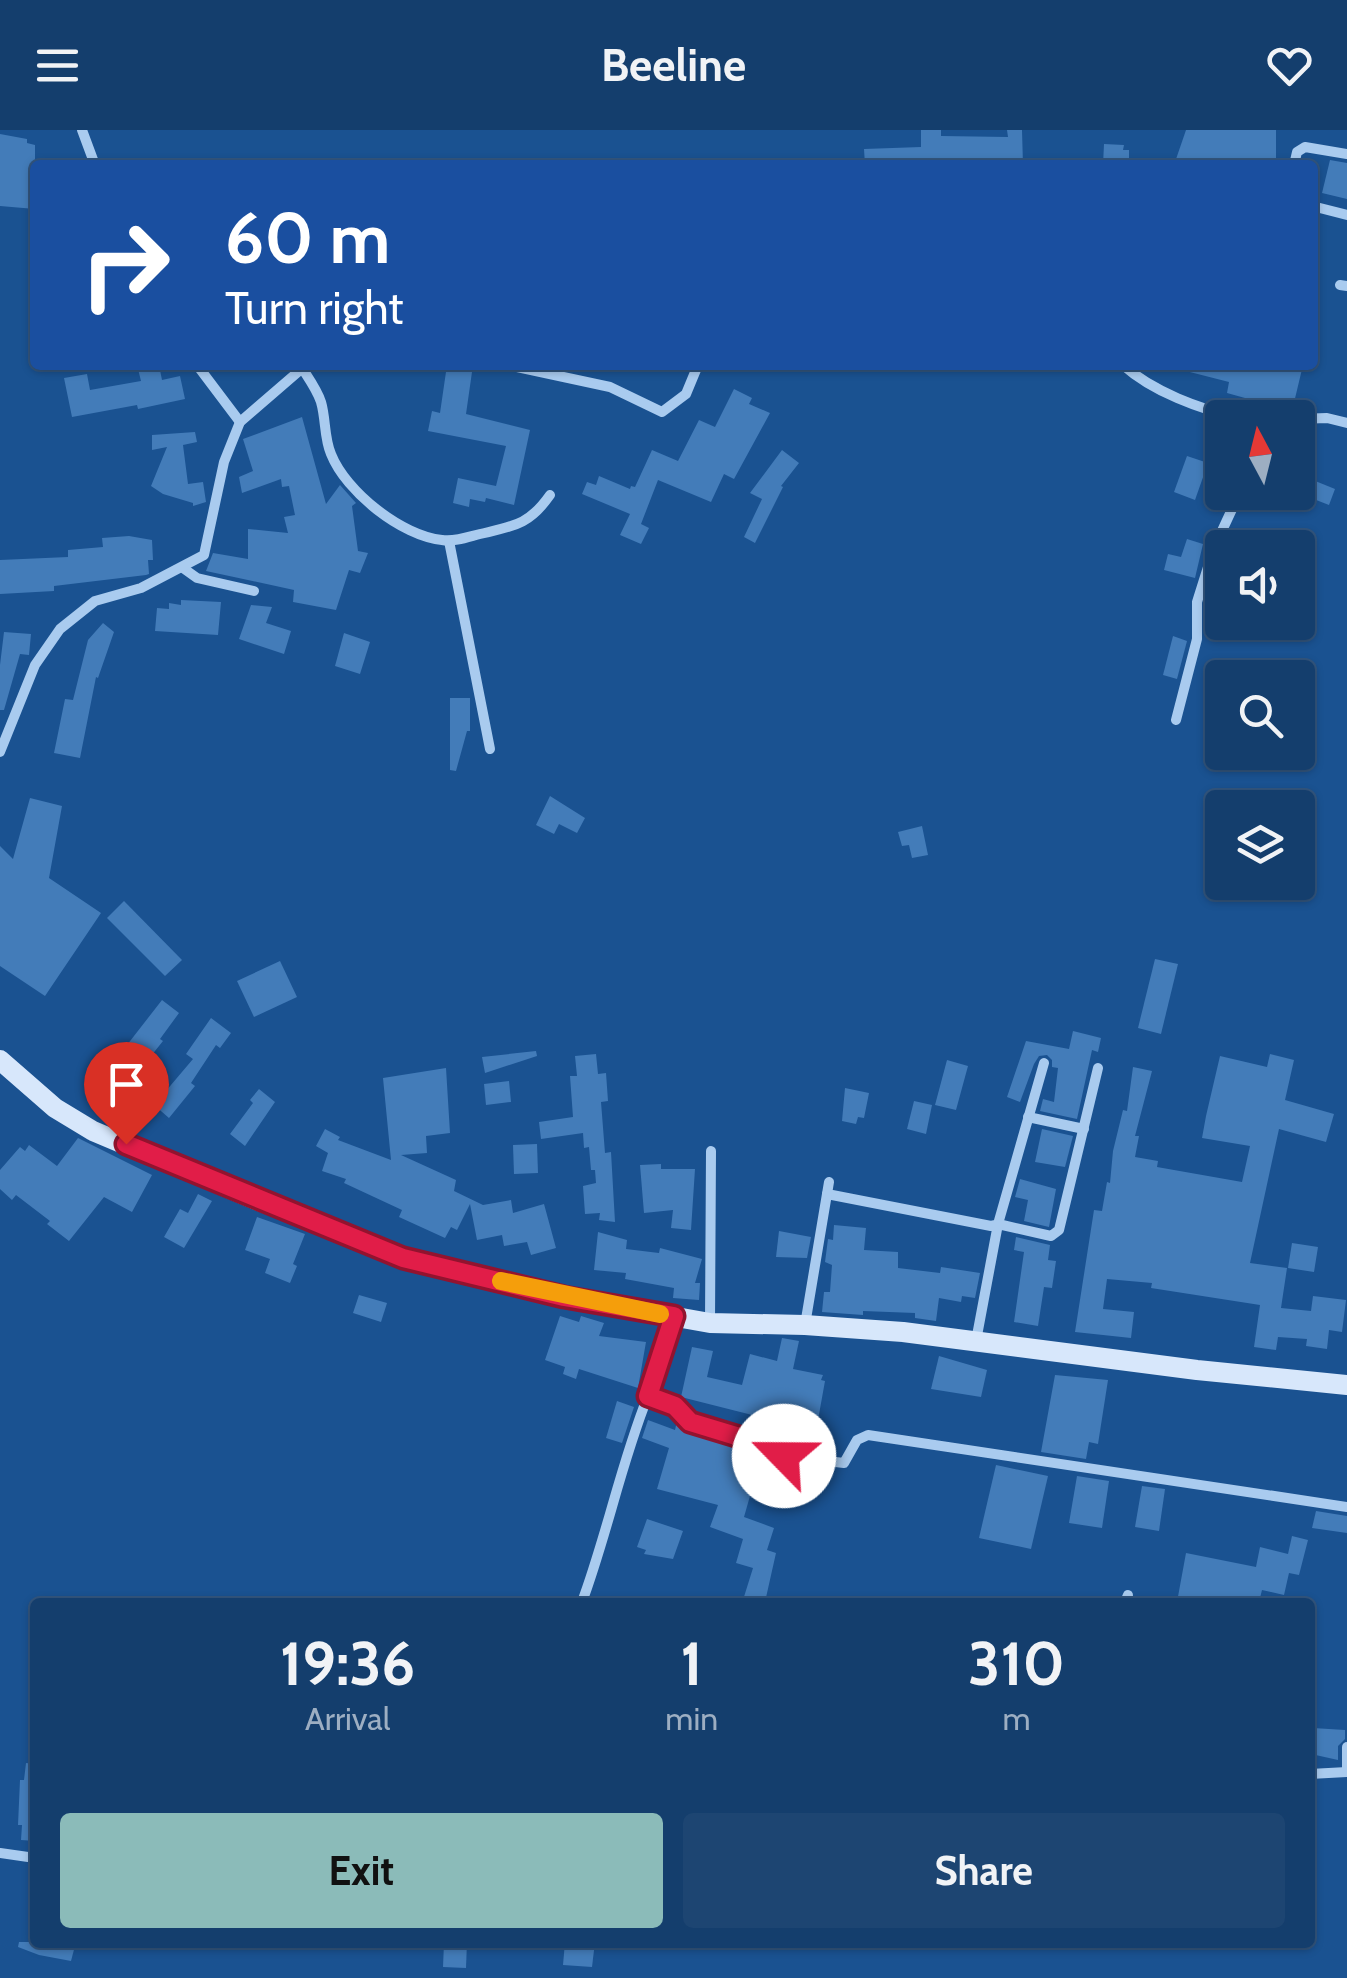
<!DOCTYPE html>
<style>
body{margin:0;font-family:Cabin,sans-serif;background:#1d4572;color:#f1f3f6;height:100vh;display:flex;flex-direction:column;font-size:38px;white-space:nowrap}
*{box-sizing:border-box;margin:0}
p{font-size:32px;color:#9daec2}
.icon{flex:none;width:55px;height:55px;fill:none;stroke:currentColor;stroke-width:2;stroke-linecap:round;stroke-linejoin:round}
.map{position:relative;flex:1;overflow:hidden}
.details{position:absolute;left:30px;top:1468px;width:1285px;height:350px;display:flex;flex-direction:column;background:#143e6d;border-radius:10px;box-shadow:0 2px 8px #0004,0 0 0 2px #335780}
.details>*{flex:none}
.top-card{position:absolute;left:30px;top:30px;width:1288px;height:210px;border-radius:10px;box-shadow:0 2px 8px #0004,0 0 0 2px #335780;background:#1a4fa0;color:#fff;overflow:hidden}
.needle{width:65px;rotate:353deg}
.controls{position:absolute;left:1205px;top:270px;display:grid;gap:20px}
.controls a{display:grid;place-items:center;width:110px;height:110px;border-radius:10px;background:#143e6d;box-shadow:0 2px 8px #0004,0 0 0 2px #335780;font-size:50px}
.pin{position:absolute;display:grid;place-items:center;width:85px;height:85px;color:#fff;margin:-102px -42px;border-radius:50% 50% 50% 0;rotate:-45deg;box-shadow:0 0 10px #0007}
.pin .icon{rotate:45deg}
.me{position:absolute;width:110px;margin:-55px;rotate:293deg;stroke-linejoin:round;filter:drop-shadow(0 0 8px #0008)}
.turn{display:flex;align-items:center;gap:35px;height:210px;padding:0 30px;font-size:45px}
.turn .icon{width:130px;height:130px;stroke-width:2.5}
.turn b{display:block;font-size:70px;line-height:85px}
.eta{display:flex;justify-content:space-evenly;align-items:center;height:170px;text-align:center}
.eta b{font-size:60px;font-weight:800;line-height:70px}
.primary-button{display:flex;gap:20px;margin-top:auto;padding:20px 30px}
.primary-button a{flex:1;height:115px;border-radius:10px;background:#8bbbb9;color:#111;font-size:40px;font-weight:800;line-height:115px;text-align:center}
.primary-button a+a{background:#1d4572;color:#f1f3f6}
header{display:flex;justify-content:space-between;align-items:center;height:130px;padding:0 30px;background:#143e6d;font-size:45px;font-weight:800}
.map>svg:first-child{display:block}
.building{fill:#437cb9}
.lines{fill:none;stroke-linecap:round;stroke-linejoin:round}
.minor{stroke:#a9cbef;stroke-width:10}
.secondary{stroke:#d7e7fb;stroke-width:20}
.route-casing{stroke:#92132f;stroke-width:25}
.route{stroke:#e11d48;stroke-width:18}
.slow{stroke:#f59e0b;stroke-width:18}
</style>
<header><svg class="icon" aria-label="menu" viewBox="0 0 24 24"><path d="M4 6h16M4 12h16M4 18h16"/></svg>Beeline<svg class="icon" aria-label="heart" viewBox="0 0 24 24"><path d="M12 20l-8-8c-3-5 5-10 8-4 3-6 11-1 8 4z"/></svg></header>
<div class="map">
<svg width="1347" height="1848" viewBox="0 0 1347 1848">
<rect width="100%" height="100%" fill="#1a5291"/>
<!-- building -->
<g class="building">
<polygon points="921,0 941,0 941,6 1008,7 1007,0 1022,0 1023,35 865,35 864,19 921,17"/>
<polygon points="1186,0 1276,0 1276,35 1174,35"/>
<polygon points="0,4 27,9 27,13 35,15 35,79 0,76"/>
<polygon points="1104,14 1124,15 1123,20 1129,20 1129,35 1103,35"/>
<polygon points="1330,30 1347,33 1347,69 1322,63"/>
<polygon points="137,235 159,235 162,250 180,246 185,269 138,279 137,275 72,287 64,248 87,244 90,260 141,251"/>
<polygon points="447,235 473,235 466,284 530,300 514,375 486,368 485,372 470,369 469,377 453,373 458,348 496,356 506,316 428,301 432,281 440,283"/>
<polygon points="1182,235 1303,235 1292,281 1227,263 1229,252 1182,240"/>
<polygon points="734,259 752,268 749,274 770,283 734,349 724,344 711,372 658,350 641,394 649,398 641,414 620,405 630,384 582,364 587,352 596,355 599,346 630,359 631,356 635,357 652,320 678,331 699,290 715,297"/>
<polygon points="302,287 326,374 340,355 356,373 352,376 358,421 368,423 360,443 349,440 336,480 293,472 294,460 206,441 213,423 248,429 248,399 288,403 284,387 295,385 289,356 282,357 281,349 242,363 239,347 253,341 243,309"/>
<polygon points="195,302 197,312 183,315 188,354 203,352 206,372 193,376 193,373 163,364 151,356 167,317 152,320 152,305"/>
<polygon points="782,320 799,333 781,356 783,357 755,413 744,407 762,369 750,363"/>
<polygon points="1187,326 1208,333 1195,370 1174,362"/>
<polygon points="1298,344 1335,359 1329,375 1298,363"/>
<polygon points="129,406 152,410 153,430 148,430 149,444 146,445 54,456 54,461 0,464 0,430 68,427 68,420 103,417 102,408"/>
<polygon points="1187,409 1203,414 1195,448 1164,440 1168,424 1181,427"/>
<polygon points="181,470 221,472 218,505 155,501 157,478 169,479 169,473 181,475"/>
<polygon points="251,475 272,477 266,493 291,501 284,524 239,509"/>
<polygon points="103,493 114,502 98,548 96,547 80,628 54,623 65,569 73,570 88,510"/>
<polygon points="4,502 31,504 29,525 20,524 4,580 0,580 0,535"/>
<polygon points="344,503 370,512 360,544 335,536"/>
<polygon points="1173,506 1187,511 1177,549 1163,545"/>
<polygon points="450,568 470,568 470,601 467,601 456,641 450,640"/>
<polygon points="550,666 585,688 577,703 559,694 554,704 536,695"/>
<polygon points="30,668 62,676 49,748 101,783 45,866 0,836 0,716 13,729"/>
<polygon points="922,696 928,725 912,728 909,715 902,716 898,702"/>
<polygon points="124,771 182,830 165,846 107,788"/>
<polygon points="1155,829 1178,834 1161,904 1138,898"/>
<polygon points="280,831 297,867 254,887 237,851"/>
<polygon points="162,870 179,883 160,909 163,911 119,966 99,951"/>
<polygon points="211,888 231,903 220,918 216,915 191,953 195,956 169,988 154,975 193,929 186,924"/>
<polygon points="1073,901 1101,908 1098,922 1092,920 1077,989 1040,981 1043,969 1054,972 1058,938 1052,937 1052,930 1047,925 1039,926 1034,934 1020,972 1007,967 1026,911 1069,919"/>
<polygon points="536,921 537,926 485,943 482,927"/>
<polygon points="596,924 598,944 606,943 608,971 601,972 605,1023 611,1022 615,1092 599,1090 600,1083 585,1084 583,1056 596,1053 595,1040 591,1040 589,1017 584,1018 583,1003 541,1009 539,992 573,987 570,946 577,946 575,926"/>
<polygon points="1270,924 1294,930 1285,970 1334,984 1326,1012 1279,999 1250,1133 1287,1138 1281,1178 1311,1181 1313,1166 1346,1170 1342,1202 1329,1200 1327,1219 1306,1216 1307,1209 1278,1207 1276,1220 1254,1217 1260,1175 1151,1158 1152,1153 1107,1149 1103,1179 1134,1182 1131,1208 1075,1202 1094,1080 1102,1081 1107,1052 1110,1053 1113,1021 1123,980 1127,981 1133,937 1152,941 1135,1006 1139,1006 1135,1027 1158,1031 1157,1037 1242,1052 1250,1016 1202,1008 1206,986 1220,926 1267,937"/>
<polygon points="947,930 968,936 956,980 935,975"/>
<polygon points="446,938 450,1003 426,1006 427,1023 401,1025 456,1050 454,1061 483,1075 511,1070 513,1083 544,1074 556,1118 531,1125 527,1112 504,1116 502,1105 477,1110 470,1074 457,1100 451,1097 445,1108 399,1087 402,1080 344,1053 346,1049 322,1041 328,1023 316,1016 325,999 340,1007 338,1010 391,1030 383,948"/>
<polygon points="509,951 511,972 486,975 484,954"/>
<polygon points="845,958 869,963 864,988 858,987 856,994 842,991"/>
<polygon points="259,959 275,972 245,1016 230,1004 253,973 250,970"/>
<polygon points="914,971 932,975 926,1004 907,999"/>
<polygon points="1042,999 1073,1006 1065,1037 1035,1032"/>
<polygon points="78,1008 152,1045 132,1082 104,1067 69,1111 47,1094 50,1091 16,1065 12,1070 0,1059 0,1040 20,1017 25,1021 29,1015 57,1036"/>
<polygon points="537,1014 538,1043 514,1044 513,1015"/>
<polygon points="661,1034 661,1039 695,1039 691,1100 671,1098 673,1080 644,1083 640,1035"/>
<polygon points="1020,1049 1056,1059 1049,1097 1024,1091 1028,1070 1015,1067"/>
<polygon points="198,1064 212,1071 184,1118 164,1107 180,1079 188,1083"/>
<polygon points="257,1087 305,1104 293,1134 297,1136 290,1153 265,1143 270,1129 245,1120"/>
<polygon points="834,1095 866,1098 864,1120 898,1122 898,1138 940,1143 941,1137 980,1143 975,1168 962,1166 961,1172 939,1168 936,1191 915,1188 915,1183 863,1181 863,1185 822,1182 824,1162 830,1162 832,1135 825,1132 828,1109 833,1110"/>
<polygon points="779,1101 811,1107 807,1128 776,1127"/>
<polygon points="598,1102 627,1110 626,1119 659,1123 660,1118 702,1129 695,1153 700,1153 699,1170 673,1168 674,1158 625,1149 626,1143 594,1140"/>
<polygon points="1016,1107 1050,1115 1048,1130 1056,1131 1052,1158 1044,1157 1038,1196 1014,1192 1024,1122 1014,1120"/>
<polygon points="1292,1113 1318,1117 1314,1142 1288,1138"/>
<polygon points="359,1165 387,1173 381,1192 353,1183"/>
<polygon points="560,1186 579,1192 581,1186 604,1193 599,1206 646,1212 638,1258 579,1239 576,1249 563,1244 565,1237 545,1230"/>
<polygon points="782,1208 799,1211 793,1239 823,1245 821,1250 825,1251 818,1290 784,1283 779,1307 764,1303 768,1289 681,1267 692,1217 713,1221 707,1247 742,1255 750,1224 777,1231"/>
<polygon points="939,1226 987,1240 981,1267 931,1259"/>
<polygon points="1055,1245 1108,1250 1098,1314 1089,1312 1086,1329 1041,1322"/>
<polygon points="617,1271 634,1277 622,1313 606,1308"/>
<polygon points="648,1290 675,1300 677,1291 687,1299 762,1324 744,1387 774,1398 767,1420 776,1423 765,1472 743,1470 753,1438 736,1433 743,1409 710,1397 718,1375 657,1359 669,1318 642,1308"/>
<polygon points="996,1335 1048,1346 1031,1419 979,1408"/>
<polygon points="1077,1346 1109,1351 1102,1398 1069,1393"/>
<polygon points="1142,1356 1165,1359 1159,1401 1135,1397"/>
<polygon points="1316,1381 1347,1386 1347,1403 1312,1398"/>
<polygon points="647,1389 683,1401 673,1429 644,1424 646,1420 637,1417"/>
<polygon points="1292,1406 1308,1410 1299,1445 1289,1443 1284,1465 1262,1460 1259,1472 1177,1472 1186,1423 1256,1437 1260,1417 1288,1424"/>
<polygon points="1313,1598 1345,1600 1345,1609 1338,1616 1338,1630 1311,1624"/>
<polygon points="26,1633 35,1634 35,1711 21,1710 22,1695 18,1695 20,1650 24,1650"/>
<polygon points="19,1812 76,1812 71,1831 39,1825 18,1817"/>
<polygon points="467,1812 466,1838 443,1837 444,1813"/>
<polygon points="565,1812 595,1812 592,1837 563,1835"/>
</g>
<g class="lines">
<!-- minor -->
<g class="minor">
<polyline points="82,0 95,35"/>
<polyline points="1294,35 1297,22 1305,17 1347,24"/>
<polyline points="1312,76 1347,85"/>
<polyline points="1340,155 1347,156"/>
<polyline points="197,235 240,292"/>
<polyline points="507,235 610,257 662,282 686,264 698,235"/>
<path d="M 1123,235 C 1153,262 1200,279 1239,288"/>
<path d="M 302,238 C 309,249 317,260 321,272 C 326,289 324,308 331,324 C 346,362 402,406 442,410 C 455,412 468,407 480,404 C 514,396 529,395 550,365"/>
<polyline points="1298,289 1327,288 1347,293"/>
<polyline points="449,411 490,619"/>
<polyline points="183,438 197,448 254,461"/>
<polyline points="1176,590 1197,509 1197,472 1214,418 1240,362"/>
<polyline points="0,622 35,535 60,499 95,471 141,458 204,425 224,332 240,292 306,235"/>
<polyline points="1028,987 1084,999"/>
<polyline points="827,1064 991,1096 998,1094 1044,933"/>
<polyline points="673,1187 648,1266 675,1275 690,1291 769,1316 784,1326 844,1333 857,1310 868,1305 1347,1377"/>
<polyline points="710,1192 711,1021"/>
<polyline points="805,1195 829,1052"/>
<polyline points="976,1211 998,1094 1051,1106 1059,1100 1098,938"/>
<path d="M 582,1472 C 607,1405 621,1333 648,1266"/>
<polyline points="1125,1472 1128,1465"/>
<polyline points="1347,1617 1347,1638"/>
<polyline points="1310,1644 1347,1642"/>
<polyline points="0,1723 35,1728"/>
</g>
<!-- secondary -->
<polyline class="secondary" points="0,930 55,978 93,1001 259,1071 403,1127 564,1167 710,1193 805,1195 903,1202 1197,1240 1347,1255"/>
</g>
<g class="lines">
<defs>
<polyline id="route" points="126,1014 403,1128 564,1167 674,1186 648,1266 675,1276 690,1292 769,1316 784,1326"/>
</defs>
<!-- route casing -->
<use href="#route" class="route-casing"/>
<!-- route -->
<use href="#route" class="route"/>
<!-- slow -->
<polyline class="slow" points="501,1151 660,1184"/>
</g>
</svg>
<div class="controls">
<a><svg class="needle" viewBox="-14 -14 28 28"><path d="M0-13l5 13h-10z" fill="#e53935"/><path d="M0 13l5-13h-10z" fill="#9daec2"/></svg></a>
<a><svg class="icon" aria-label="sound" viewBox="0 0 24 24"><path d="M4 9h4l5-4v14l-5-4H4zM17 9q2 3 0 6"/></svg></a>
<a><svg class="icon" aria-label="search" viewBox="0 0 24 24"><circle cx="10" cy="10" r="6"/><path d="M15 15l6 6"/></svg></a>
<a><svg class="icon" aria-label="layers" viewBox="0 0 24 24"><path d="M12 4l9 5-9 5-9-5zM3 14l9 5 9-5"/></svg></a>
</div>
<div class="pin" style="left:126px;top:1014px;background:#d93025"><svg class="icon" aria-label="arrive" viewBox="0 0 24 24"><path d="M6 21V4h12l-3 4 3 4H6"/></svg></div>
<svg class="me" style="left:784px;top:1326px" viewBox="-20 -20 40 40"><circle r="19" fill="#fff"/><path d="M0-13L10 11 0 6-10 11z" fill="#e11d48"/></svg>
<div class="top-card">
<div class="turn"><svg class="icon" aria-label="right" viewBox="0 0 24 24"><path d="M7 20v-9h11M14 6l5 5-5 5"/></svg><div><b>60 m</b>Turn right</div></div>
</div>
<section class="details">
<div class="eta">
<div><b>19:36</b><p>Arrival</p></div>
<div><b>1</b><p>min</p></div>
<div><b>310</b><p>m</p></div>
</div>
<div class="primary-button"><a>Exit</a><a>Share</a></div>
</section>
</div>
